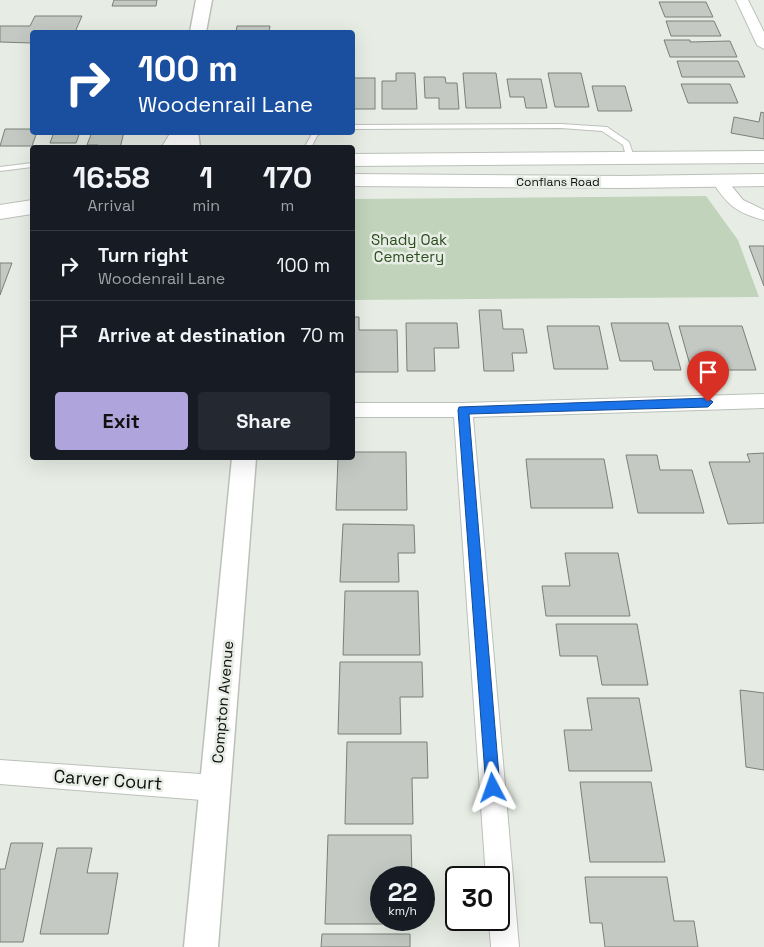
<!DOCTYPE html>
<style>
body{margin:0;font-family:"Space Grotesk",sans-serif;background:#242831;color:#f1f3f6;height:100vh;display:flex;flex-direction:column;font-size:19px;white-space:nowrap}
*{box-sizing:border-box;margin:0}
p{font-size:16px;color:#9ea1a6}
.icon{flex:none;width:28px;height:28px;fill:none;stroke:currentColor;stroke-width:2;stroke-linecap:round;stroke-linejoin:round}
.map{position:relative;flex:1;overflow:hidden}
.side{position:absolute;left:30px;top:145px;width:325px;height:315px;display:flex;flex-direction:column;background:#171b24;border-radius:5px;box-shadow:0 5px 20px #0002}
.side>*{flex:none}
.hud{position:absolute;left:30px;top:30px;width:325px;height:105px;border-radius:5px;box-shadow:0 5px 20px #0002;background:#1a4fa0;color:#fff;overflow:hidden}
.speed{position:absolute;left:370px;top:866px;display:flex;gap:10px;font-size:25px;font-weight:700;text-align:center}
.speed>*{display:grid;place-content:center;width:65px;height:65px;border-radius:50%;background:#171b24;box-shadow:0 5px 20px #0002;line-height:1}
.speed small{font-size:12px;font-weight:400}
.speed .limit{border:2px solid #111;border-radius:8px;background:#fff;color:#111}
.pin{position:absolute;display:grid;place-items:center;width:42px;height:42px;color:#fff;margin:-51px -21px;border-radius:50% 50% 50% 0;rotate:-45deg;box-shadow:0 0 5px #0007}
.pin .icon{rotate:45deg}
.me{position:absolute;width:55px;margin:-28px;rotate:356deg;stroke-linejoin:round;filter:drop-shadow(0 0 4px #0008)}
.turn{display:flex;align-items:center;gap:18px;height:105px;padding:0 25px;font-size:22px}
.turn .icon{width:65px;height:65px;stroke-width:2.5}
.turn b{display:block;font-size:35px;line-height:42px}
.eta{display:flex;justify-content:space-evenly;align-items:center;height:85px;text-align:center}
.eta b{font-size:30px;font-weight:800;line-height:35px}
.cta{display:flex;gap:10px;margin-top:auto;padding:10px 25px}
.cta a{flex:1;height:58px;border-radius:5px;background:#afa4db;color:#111;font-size:20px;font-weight:800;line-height:58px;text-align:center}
.cta a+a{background:#242831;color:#f1f3f6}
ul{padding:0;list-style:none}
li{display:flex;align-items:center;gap:15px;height:70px;padding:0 25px;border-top:1px solid #363941}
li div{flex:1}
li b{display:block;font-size:19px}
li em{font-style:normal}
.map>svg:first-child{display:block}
.green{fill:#c1d4bb}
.building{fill:#c4cac3;stroke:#7a8079}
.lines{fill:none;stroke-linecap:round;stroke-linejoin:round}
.service-casing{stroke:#bbc0b9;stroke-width:2}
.minor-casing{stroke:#bbc0b9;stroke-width:2}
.tertiary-casing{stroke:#bbc0b9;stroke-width:3}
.secondary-casing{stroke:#bbc0b9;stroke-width:2}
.service{fill:#fff;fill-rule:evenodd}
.minor{fill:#fff;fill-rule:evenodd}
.tertiary{fill:#fff;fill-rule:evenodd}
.secondary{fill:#fff;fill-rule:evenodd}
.route{fill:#1a73e8;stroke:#114b97}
.labels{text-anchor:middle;stroke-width:5;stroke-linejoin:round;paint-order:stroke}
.far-street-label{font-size:12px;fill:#0c0e0b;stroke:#e7ede5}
.park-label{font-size:15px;fill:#2b4d1e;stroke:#e7ede5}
.street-label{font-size:15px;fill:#0c0e0b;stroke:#e7ede5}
.near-street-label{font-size:18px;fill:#0c0e0b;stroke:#e7ede5}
</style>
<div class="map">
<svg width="764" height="947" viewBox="0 0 764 947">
<rect width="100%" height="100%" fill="#e7ede5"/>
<!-- green -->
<polygon class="green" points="706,196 738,240 759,297 353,300 353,199"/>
<!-- building -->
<g class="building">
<polygon points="114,0 157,0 156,6 112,6"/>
<polygon points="659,2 706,2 713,17 665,17"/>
<polygon points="35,16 82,16 75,32 32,32 32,43 0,42 0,26 30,26"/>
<polygon points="666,21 714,21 721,36 671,36"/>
<polygon points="237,26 270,26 269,32 236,32"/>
<polygon points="664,40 690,40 690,42 730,41 737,57 670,57"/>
<polygon points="677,61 738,61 745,77 682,77"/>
<polygon points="396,73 415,73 417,109 382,109 382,81 396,81"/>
<polygon points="463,73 496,73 501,108 466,108"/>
<polygon points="548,73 581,73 589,107 555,107"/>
<polygon points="424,77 445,77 446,83 457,83 459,109 439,109 439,98 425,98"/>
<rect x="352" y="78" width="23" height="31"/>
<polygon points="507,79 541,79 547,108 526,108 524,97 510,97"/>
<polygon points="681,84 730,84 738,103 688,103"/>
<polygon points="592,86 625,86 632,111 598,111"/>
<polygon points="761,112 764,113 764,139 731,133 734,117 759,122"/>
<polygon points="5,129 32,129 32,132 37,132 32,146 0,146"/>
<polygon points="54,132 80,132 76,143 50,143"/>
<polygon points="92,132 124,132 120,148 97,148 98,145 87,145"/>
<polygon points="749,246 764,246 764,286"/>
<polygon points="0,263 12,263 0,295"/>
<polygon points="479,310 501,310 503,329 523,329 527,353 512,353 514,371 484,371"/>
<polygon points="352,317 359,317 359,330 397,330 398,372 352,372"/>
<polygon points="406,323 457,323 459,348 434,348 435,371 407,371"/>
<polygon points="611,323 668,323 681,370 654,370 652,361 620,361"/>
<polygon points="547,326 599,326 608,369 554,369"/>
<polygon points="679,326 742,326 756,370 725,370 724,365 690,365"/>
<polygon points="352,452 406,452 407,510 336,510 338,458 352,458"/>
<polygon points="764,453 764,523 728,524 709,462 750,462 747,454"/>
<polygon points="626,455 657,455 660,470 692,470 704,513 638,513"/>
<polygon points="526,459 604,459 613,508 531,508"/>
<polygon points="343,524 414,525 415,553 398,553 399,582 340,582"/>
<polygon points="565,553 618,553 630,616 546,616 542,586 570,586"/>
<polygon points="345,591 418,591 420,655 343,655"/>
<polygon points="556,624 637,624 648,685 602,685 597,656 560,656"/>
<polygon points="340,662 422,662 423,697 400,697 401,734 338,734"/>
<polygon points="740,690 764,693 764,770 746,767"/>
<polygon points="587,698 639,698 652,771 569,771 564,730 592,730"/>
<polygon points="347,742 427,742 428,778 412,778 413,824 345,824"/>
<polygon points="580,782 651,782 665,862 590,862"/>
<polygon points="328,835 411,835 412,878 381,878 381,920 412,920 412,924 325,924"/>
<polygon points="11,843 43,843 23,942 0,942 0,869 5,869"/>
<polygon points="57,848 92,848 87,873 118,873 108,934 40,934"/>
<polygon points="585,877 667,877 674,921 694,921 698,947 605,947 602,923 590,923"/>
<polygon points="322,934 410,934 410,947 321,947"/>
</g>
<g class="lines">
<defs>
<g id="service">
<polygon points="561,124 607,127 629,142 634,157 630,159 627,159 623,145 602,131 561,128 352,129 352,125"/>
<polygon points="313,132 322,132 317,136 311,148 304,148"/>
<polygon points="32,163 32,167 0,171 0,167"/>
</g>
<g id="minor">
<polygon points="736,0 748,0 764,32 764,49 757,45"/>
<path d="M 720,176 L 725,178 L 743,200 L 764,210 L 764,220 C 737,213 727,205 712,181 L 715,178 Z"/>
<polygon points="764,394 764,408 473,417 519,947 491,947 489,920 499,920 499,878 486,878 454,417 352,417 352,403 463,403"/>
<polygon points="0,760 215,775 224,779 228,788 224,797 215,801 0,784"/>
</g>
<g id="tertiary">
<polygon points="196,0 212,0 206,32 190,32"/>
<polygon points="180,132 198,132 200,148 182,148"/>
<polygon points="232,458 256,458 218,947 184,947"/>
</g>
<g id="secondary">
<polygon points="171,132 191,132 181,148 161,148"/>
<polygon points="764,151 764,163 352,166 352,154"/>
<polygon points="352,174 625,176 764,174 764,186 625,188 352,186"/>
<polygon points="32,200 32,214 0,219 0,205"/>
</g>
</defs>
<!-- service casing -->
<use href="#service" class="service-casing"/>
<!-- minor casing -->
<use href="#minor" class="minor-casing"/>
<!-- tertiary casing -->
<use href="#tertiary" class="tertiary-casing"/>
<!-- secondary casing -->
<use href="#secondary" class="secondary-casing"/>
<!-- service -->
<use href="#service" class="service"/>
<!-- minor -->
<use href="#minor" class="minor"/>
<!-- tertiary -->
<use href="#tertiary" class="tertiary"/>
<!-- secondary -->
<use href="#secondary" class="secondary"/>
</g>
<!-- route -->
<polygon class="route" points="708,398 713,402 708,407 469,414 500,788 498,793 493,795 488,793 486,788 458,410 459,407"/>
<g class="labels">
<!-- far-street labels -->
<g class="far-street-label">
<text x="558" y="186">Conflans Road</text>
</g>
<!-- park labels -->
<g class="park-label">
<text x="409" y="245">Shady Oak<tspan x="409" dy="17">Cemetery</tspan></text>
</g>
<!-- street labels -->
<g class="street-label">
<text transform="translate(223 702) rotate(-85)" y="5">Compton Avenue</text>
</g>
<!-- near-street labels -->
<g class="near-street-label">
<text transform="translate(108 780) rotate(4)" y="6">Carver Court</text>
</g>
</g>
</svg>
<div class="speed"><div>22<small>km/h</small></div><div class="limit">30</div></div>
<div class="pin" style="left:708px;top:402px;background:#d93025"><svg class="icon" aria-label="arrive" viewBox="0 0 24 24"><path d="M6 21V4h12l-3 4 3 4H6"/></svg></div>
<svg class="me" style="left:493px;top:788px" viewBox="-20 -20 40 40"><path d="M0-17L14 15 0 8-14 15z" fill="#1a73e8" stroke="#fff" stroke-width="4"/></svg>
<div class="hud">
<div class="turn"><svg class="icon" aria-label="right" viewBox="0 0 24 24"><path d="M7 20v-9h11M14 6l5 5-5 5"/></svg><div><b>100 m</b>Woodenrail Lane</div></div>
</div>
<section class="side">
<div class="eta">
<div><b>16:58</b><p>Arrival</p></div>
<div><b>1</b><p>min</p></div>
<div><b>170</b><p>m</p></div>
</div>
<ul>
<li><svg class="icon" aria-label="right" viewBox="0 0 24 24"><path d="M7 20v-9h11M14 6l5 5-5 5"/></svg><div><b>Turn right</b><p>Woodenrail Lane</p></div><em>100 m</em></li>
<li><svg class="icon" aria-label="arrive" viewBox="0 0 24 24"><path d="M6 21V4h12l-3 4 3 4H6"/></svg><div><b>Arrive at destination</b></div><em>70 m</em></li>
</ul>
<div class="cta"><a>Exit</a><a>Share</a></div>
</section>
</div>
